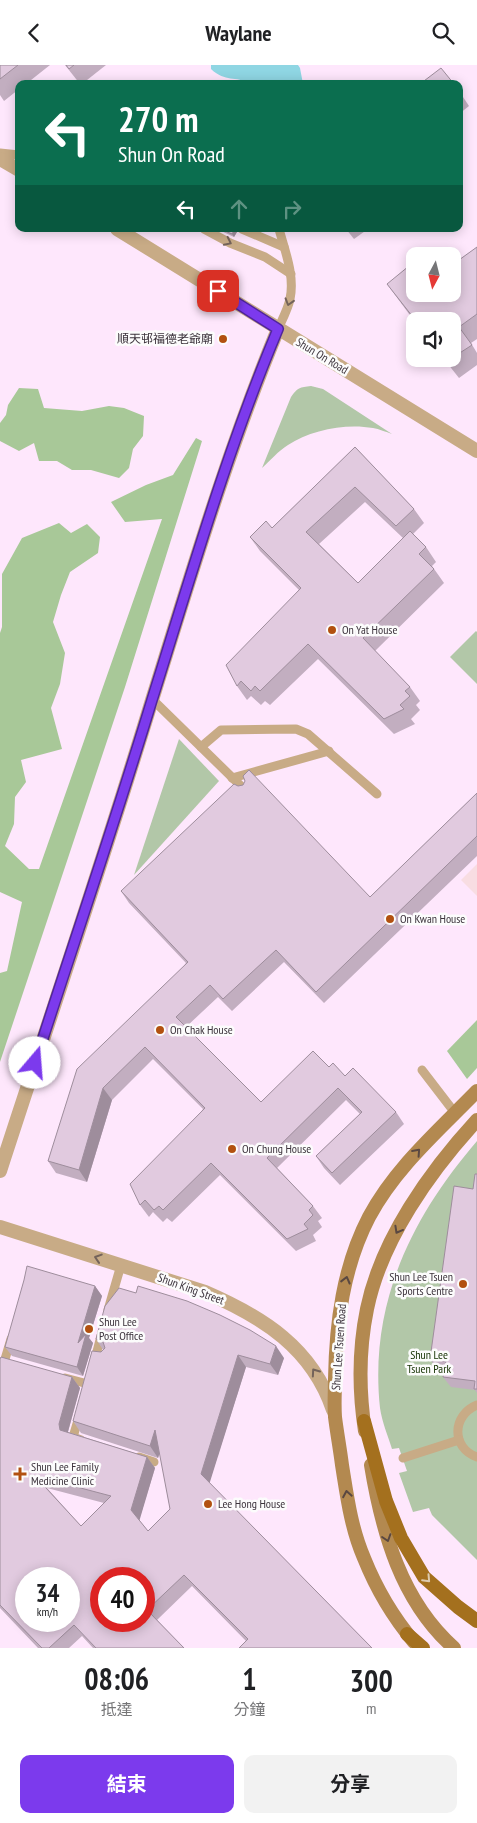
<!DOCTYPE html>
<html lang="zh-TW">
<meta charset="utf-8">
<style>
body{margin:0;font-family:"PT Sans Narrow","Noto Sans TC",sans-serif;background:#f2f2f2;color:#202124;height:100vh;display:flex;flex-direction:column;font-size:19px;white-space:nowrap}
*{box-sizing:border-box;margin:0}
p{font-size:16px;color:#757577}
.icon{flex:none;width:28px;height:28px;fill:none;stroke:currentColor;stroke-width:2;stroke-linecap:round;stroke-linejoin:round}
.map{position:relative;height:1583px;overflow:hidden}
.details{display:flex;flex-direction:column;background:#fff;flex:1}
.details>*{flex:none}
.guide{position:absolute;left:15px;top:15px;width:448px;height:152px;border-radius:10px;box-shadow:0 2px 12px #0003;background:#0b6e4f;color:#fff;overflow:hidden}
.needle{width:32px;rotate:187deg}
.fabs{position:absolute;left:406px;top:182px;display:grid;gap:10px}
.fabs a{display:grid;place-items:center;width:55px;height:55px;border-radius:10px;background:#fff;box-shadow:0 2px 12px #0003;font-size:25px}
.speed{position:absolute;left:15px;top:1502px;display:flex;gap:10px;font-size:25px;font-weight:700;text-align:center}
.speed>*{display:grid;place-content:center;width:65px;height:65px;border-radius:50%;background:#fff;box-shadow:0 2px 12px #0003;line-height:1}
.speed small{font-size:12px;font-weight:400}
.speed .limit{border:8px solid #d22;background:#fff;color:#111}
.pin{position:absolute;display:grid;place-items:center;width:42px;height:42px;color:#fff;margin:-21px;border-radius:10px;box-shadow:0 2px 8px #0006}
.me{position:absolute;width:55px;margin:-28px;rotate:18deg;stroke-linejoin:round;filter:drop-shadow(0 0 4px #0008)}
.turn{display:flex;align-items:center;gap:18px;height:105px;padding:0 20px;font-size:22px}
.turn .icon{width:65px;height:65px;stroke-width:2.5}
.turn b{display:block;font-size:35px;line-height:42px}
.lanes{display:flex;align-items:center;height:48px;padding:0 20px;background:#0003;justify-content:center;gap:25px;direction:ltr}
.lanes .off{opacity:.35}
.eta{display:flex;justify-content:space-evenly;align-items:center;height:85px;text-align:center}
.eta b{font-size:30px;font-weight:700;line-height:35px}
.cta{display:flex;gap:10px;margin-top:auto;padding:10px 20px}
.cta a{flex:1;height:58px;border-radius:10px;background:#7c3aed;color:#fff;font-size:20px;font-weight:700;line-height:58px;text-align:center}
.cta a+a{background:#f2f2f2;color:#202124}
header{display:flex;justify-content:space-between;align-items:center;height:65px;padding:0 20px;background:#fff;font-size:22px;font-weight:700}
.map>svg:first-child{display:block}
.education{fill:#f8dde2}
.green{fill:#b2c7a8}
.forest{fill:#a8c898}
.water{fill:#8fd6e3}
.lines{fill:none;stroke-linecap:round;stroke-linejoin:round}
.service{stroke:#c8ab86;stroke-width:9}
.minor{stroke:#c8ab86;stroke-width:14}
.tertiary{stroke:#c8ab86;stroke-width:14}
.secondary{stroke:#b38950;stroke-width:14}
.primary{stroke:#a4701e;stroke-width:14}
.wall{fill:#c2aec0;fill-rule:evenodd}
.shaded-wall{fill:#9e8d9c}
.building{fill:#e1cadf;stroke:#9e8d9c;fill-rule:evenodd}
.oneway{stroke:#74635a}
.oneway2{stroke:#5a4841}
.oneway3{stroke:#ddcbae}
.route-casing{stroke:#51269a;stroke-width:12}
.route{stroke:#7c3aed;stroke-width:9}
.poi-dot{fill:#b25110;stroke:#fcfcfc;stroke-width:2}
.labels{text-anchor:middle;stroke-width:5;stroke-linejoin:round;paint-order:stroke}
.poi-label{font-size:12px;fill:#3c333c;stroke:#fcfcfc;text-anchor:start}
.street-label{font-size:12px;fill:#3c333c;stroke:#fcfcfc}
.park-label{font-size:12px;fill:#143100;stroke:#fcfcfc}
</style>
<header><svg class="icon" aria-label="back" viewBox="0 0 24 24"><path d="M15 5l-7 7 7 7"/></svg>Waylane<svg class="icon" aria-label="search" viewBox="0 0 24 24"><circle cx="10" cy="10" r="6"/><path d="M15 15l6 6"/></svg></header>
<div class="map">
<svg width="477" height="1583" viewBox="0 0 477 1583">
<rect width="100%" height="100%" fill="#fee7fc"/>
<!-- education -->
<polygon class="education" points="477,799 477,831 461,815"/>
<!-- green -->
<g class="green">
<path d="M 311,321 L 323,324 L 392,369 C 386,367 379,364 373,363 C 346,358 310,365 288,380 C 278,386 270,396 262,403 L 291,332 C 297,323 300,322 311,321 Z"/>
<polygon points="476,566 477,567 477,619 450,592"/>
<polygon points="179,674 219,716 134,810"/>
<path d="M 477,1076 L 477,1495 L 432,1450 L 429,1443 L 413,1447 L 399,1408 L 407,1406 L 399,1383 L 392,1384 C 388,1371 382,1357 380,1343 C 369,1239 411,1153 477,1076 Z"/>
</g>
<!-- forest -->
<g class="forest">
<polygon points="19,323 38,324 44,343 82,346 109,341 124,343 144,351 143,371 133,384 129,403 119,413 91,405 72,405 57,396 39,396 34,378 19,386 0,376 0,358 6,350 8,340"/>
<polygon points="196,373 202,376 125,622 0,997 0,908 7,906 22,837 0,827 0,568 2,562 2,509 22,473 59,458 71,468 87,459 100,472 98,488 70,507 61,530 53,557 65,588 60,619 51,643 62,684 21,695 26,717 15,732 14,759 5,781 29,804 39,804 162,454 125,457 111,437 146,420 173,410"/>
<polygon points="477,955 477,1003 467,1014 447,986"/>
</g>
<!-- water -->
<path class="water" d="M 211,0 L 298,0 L 300,3 L 303,19 L 250,19 C 235,10 226,18 211,4 Z"/>
<g class="lines">
<!-- service -->
<g class="service">
<polyline points="0,88 19,90"/>
<polyline points="204,164 230,178 265,192 291,209"/>
<polyline points="242,164 284,182"/>
<path d="M 278,264 C 282,255 288,244 290,234 C 295,211 285,186 279,164"/>
<polyline points="153,635 247,727"/>
<polyline points="201,682 221,665 296,664 308,669 377,729"/>
<polyline points="232,713 329,686"/>
<polyline points="422,1005 455,1048"/>
<polyline points="108,1245 121,1200"/>
<polyline points="94,1298 102,1267"/>
<polyline points="0,1311 11,1274"/>
<polyline points="65,1313 88,1319"/>
<path d="M 477,1340 C 452,1350 451,1383 477,1392"/>
<polyline points="79,1352 73,1372 81,1375"/>
<polyline points="139,1392 154,1397"/>
<polyline points="403,1393 459,1375"/>
</g>
<!-- minor -->
<path class="minor" d="M 0,1162 L 205,1227 C 263,1252 312,1283 333,1345"/>
<!-- tertiary -->
<g class="tertiary">
<polyline points="0,94 19,105"/>
<polyline points="117,164 477,386"/>
<path d="M 0,1106 C 51,949 104,793 152,635 C 191,510 228,385 278,264"/>
</g>
<!-- secondary -->
<g class="secondary">
<path d="M 365,1366 C 359,1327 359,1283 367,1244 C 381,1175 430,1106 477,1055"/>
<path d="M 371,1400 C 382,1467 401,1536 454,1583"/>
<path d="M 414,1577 C 393,1552 376,1523 364,1493 C 351,1463 347,1431 342,1400 C 340,1384 337,1368 335,1352 C 334,1339 335,1326 335,1314 C 336,1258 343,1202 369,1152 C 395,1103 439,1065 477,1026"/>
</g>
<!-- primary -->
<g class="primary">
<polyline points="364,1356 386,1436 401,1473 424,1512 458,1542 477,1556"/>
<polyline points="407,1569 423,1583"/>
</g>
</g>
<!-- wall -->
<g class="wall">
<polygon points="0,0 50,0 26,19 19,19 19,24 4,36 0,30"/>
<polygon points="65,0 106,0 82,19 80,19"/>
<polygon points="459,26 469,41 459,49"/>
<polygon points="217,164 237,164 237,167 234,172"/>
<polygon points="346,164 368,164 354,174"/>
<polygon points="477,182 477,274 471,278 477,288 477,300 459,313 444,294 452,294 452,256 415,256 415,257 387,219 415,229"/>
<path d="M 355,382 L 414,444 L 424,458 L 413,469 L 426,482 L 436,497 L 432,501 L 444,518 L 375,586 L 410,622 L 420,636 L 416,640 L 420,645 L 411,654 L 415,659 L 394,669 L 318,594 L 270,640 L 265,636 L 261,640 L 251,631 L 247,635 L 237,621 L 299,525 L 260,486 L 250,472 L 272,463 ZM 365,437 L 403,473 L 358,518 L 319,479 Z"/>
<polygon points="477,728 477,791 324,938 284,897 232,946 218,932 186,962 261,1037 329,1002 345,1011 396,1047 404,1059 340,1120 324,1103 316,1091 360,1049 346,1035 277,1103 313,1141 322,1153 318,1156 322,1162 313,1170 316,1176 296,1186 220,1110 172,1157 167,1153 163,1157 153,1147 149,1152 140,1140 203,1044 153,994 112,1035 87,1117 56,1108 48,1096 186,898 129,838 121,826 370,832"/>
<polygon points="477,1109 477,1328 475,1325 451,1322 443,1312 444,1305 437,1304 430,1294"/>
<polygon points="95,1221 102,1231 89,1273 93,1278 83,1311 12,1291 5,1282"/>
<path d="M 96,1274 L 284,1293 L 278,1310 L 246,1302 L 209,1418 L 372,1583 L 246,1576 L 192,1521 L 157,1555 L 184,1583 L 93,1583 L 82,1571 L 69,1583 L 38,1583 L 0,1543 L 0,1294 L 72,1312 L 80,1323 L 68,1367 L 147,1392 L 155,1403 L 139,1455 L 148,1466 L 170,1444 L 160,1388 L 158,1393 L 81,1368 L 73,1356 L 101,1287 L 103,1285 ZM 47,1423 L 104,1438 L 81,1461 Z"/>
</g>
<!-- shaded-wall -->
<g class="shaded-wall">
<polygon points="235,164 237,164 237,167 234,172 232,169"/>
<polygon points="103,1023 112,1035 87,1117 79,1105"/>
<polygon points="95,1221 102,1231 89,1273 93,1278 83,1311 77,1302 78,1278"/>
<polygon points="276,1281 284,1293 278,1310 270,1299"/>
<polygon points="238,1290 246,1302 209,1420 201,1409"/>
<polygon points="72,1312 80,1323 67,1370 60,1365 59,1359"/>
<polygon points="155,1365 163,1376 158,1393 150,1381"/>
<polygon points="147,1392 155,1403 139,1457 131,1445"/>
</g>
<!-- building -->
<g class="building">
<polygon points="0,0 18,0 0,14"/>
<polygon points="66,0 74,0 69,4"/>
<polygon points="441,3 454,19 420,19"/>
<polygon points="221,164 235,164 232,169"/>
<polygon points="477,182 477,249 459,262 472,280 452,293 452,256 416,256 387,219 409,201 415,210 415,229 452,229 452,200"/>
<polygon points="445,294 452,294 447,297"/>
<polygon points="355,382 414,444 396,461 355,422 306,467 358,518 410,466 426,482 419,489 434,504 363,573 410,622 405,626 410,631 400,640 404,644 384,654 308,579 260,626 255,621 251,626 241,616 237,621 226,600 301,523 250,472 266,456 272,463"/>
<polygon points="249,705 370,832 477,728 477,771 316,927 276,885 223,934 210,920 176,952 261,1037 313,986 329,1002 333,998 345,1011 353,1003 396,1047 332,1108 316,1091 362,1047 338,1023 267,1093 313,1141 309,1145 313,1150 304,1159 308,1164 287,1174 211,1098 163,1145 159,1141 154,1145 145,1135 140,1140 130,1119 205,1043 145,982 103,1023 79,1105 48,1096 77,1004 188,897 121,826 234,719 238,721 243,720 245,716 243,711"/>
<polygon points="475,1109 477,1109 477,1324 474,1324 475,1316 443,1312 446,1296 430,1294 454,1121 473,1124"/>
<polygon points="27,1201 95,1221 78,1278 86,1269 77,1302 5,1282 24,1215"/>
<path d="M 138,1221 L 187,1236 L 220,1250 L 250,1265 L 276,1281 L 270,1299 L 238,1290 L 201,1409 L 372,1583 L 239,1583 L 248,1574 L 184,1510 L 147,1545 L 184,1583 L 96,1583 L 74,1560 L 49,1583 L 42,1583 L 0,1540 L 0,1294 L 1,1292 L 72,1312 L 59,1359 L 60,1365 L 147,1392 L 131,1445 L 148,1466 L 170,1444 L 155,1365 L 150,1381 L 73,1356 L 92,1286 L 101,1287 L 105,1283 L 103,1277 L 96,1274 L 105,1241 L 119,1223 L 136,1228 ZM 35,1411 L 111,1431 L 81,1461 ZM 26,1514 L 69,1514 L 69,1556 L 26,1556 ZM 101,1514 L 144,1514 L 144,1556 L 101,1556 Z"/>
</g>
<!-- one-way arrows -->
<defs><path id="oneway-chevron" d="M-2-3.5L2.5 0L-2 3.5" fill="none" stroke-width="1.6" stroke-linecap="round" stroke-linejoin="round" transform="scale(1.25)"/></defs>
<g class="oneway">
<use href="#oneway-chevron" transform="translate(228 177) rotate(26)"/>
<use href="#oneway-chevron" transform="translate(289 237) rotate(107)"/>
<use href="#oneway-chevron" transform="translate(98 1193) rotate(-162)"/>
<use href="#oneway-chevron" transform="translate(315 1307) rotate(-125)"/>
</g>
<g class="oneway2">
<use href="#oneway-chevron" transform="translate(417 1087) rotate(-48)"/>
<use href="#oneway-chevron" transform="translate(398 1165) rotate(119)"/>
<use href="#oneway-chevron" transform="translate(346 1215) rotate(-76)"/>
<use href="#oneway-chevron" transform="translate(347 1429) rotate(-100)"/>
<use href="#oneway-chevron" transform="translate(387 1473) rotate(72)"/>
</g>
<use class="oneway3" href="#oneway-chevron" transform="translate(427 1514) rotate(47)"/>
<g class="lines">
<defs>
<path id="route" d="M 35,998 C 74,877 115,757 152,635 C 191,511 227,385 278,264 L 218,226"/>
</defs>
<!-- route casing -->
<use href="#route" class="route-casing"/>
<!-- route -->
<use href="#route" class="route"/>
</g>
<!-- markers -->
<g class="poi-dot">
<circle cx="223" cy="274" r="5"/>
<circle cx="332" cy="565" r="5"/>
<circle cx="390" cy="854" r="5"/>
<circle cx="160" cy="965" r="5"/>
<circle cx="232" cy="1084" r="5"/>
<circle cx="463" cy="1219" r="5"/>
<circle cx="89" cy="1264" r="5"/>
<path d="M17.5 1401.5h5v5h5v5h-5v5h-5v-5h-5v-5h5z"/>
<circle cx="208" cy="1439" r="5"/>
</g>
<g class="labels">
<!-- poi labels -->
<g class="poi-label">
<text x="213" y="278" text-anchor="end">順天邨福德老爺廟</text>
<text x="342" y="569">On Yat House</text>
<text x="400" y="858">On Kwan House</text>
<text x="170" y="969">On Chak House</text>
<text x="242" y="1088">On Chung House</text>
<text x="453" y="1216" text-anchor="end">Shun Lee Tsuen<tspan x="453" dy="14">Sports Centre</tspan></text>
<text x="99" y="1261">Shun Lee<tspan x="99" dy="14">Post Office</tspan></text>
<text x="31" y="1406">Shun Lee Family<tspan x="31" dy="14">Medicine Clinic</tspan></text>
<text x="218" y="1443">Lee Hong House</text>
</g>
<!-- street labels -->
<g class="street-label">
<text transform="translate(322 291) rotate(31)" y="4">Shun On Road</text>
<text transform="translate(191 1224) rotate(20)" y="4">Shun King Street</text>
<text transform="translate(339 1282) rotate(-86)" y="4">Shun Lee Tsuen Road</text>
</g>
<!-- park labels -->
<g class="park-label">
<text x="429" y="1294">Shun Lee<tspan x="429" dy="14">Tsuen Park</tspan></text>
</g>
</g>
</svg>
<div class="fabs">
<a><svg class="needle" viewBox="-14 -14 28 28"><path d="M0-13l5 13h-10z" fill="#e53935"/><path d="M0 13l5-13h-10z" fill="#757577"/></svg></a>
<a><svg class="icon" aria-label="sound" viewBox="0 0 24 24"><path d="M4 9h4l5-4v14l-5-4H4zM17 9q2 3 0 6"/></svg></a>
</div>
<div class="speed"><div>34<small>km/h</small></div><div class="limit">40</div></div>
<div class="pin" style="left:218px;top:226px;background:#d93025"><svg class="icon" aria-label="arrive" viewBox="0 0 24 24"><path d="M6 21V4h12l-3 4 3 4H6"/></svg></div>
<svg class="me" style="left:35px;top:998px" viewBox="-20 -20 40 40"><circle r="19" fill="#fff"/><path d="M0-13L10 11 0 6-10 11z" fill="#7c3aed"/></svg>
<div class="guide">
<div class="turn"><svg class="icon" aria-label="left" viewBox="0 0 24 24"><path d="M17 20v-9H6M10 6l-5 5 5 5"/></svg><div><b>270 m</b>Shun On Road</div></div>
<div class="lanes"><svg class="icon" aria-label="left" viewBox="0 0 24 24"><path d="M17 20v-9H6M10 6l-5 5 5 5"/></svg><svg class="icon off" aria-label="ahead" viewBox="0 0 24 24"><path d="M12 20V5M6 11l6-6 6 6"/></svg><svg class="icon off" aria-label="right" viewBox="0 0 24 24"><path d="M7 20v-9h11M14 6l5 5-5 5"/></svg></div>
</div>
</div>
<section class="details">
<div class="eta">
<div><b>08:06</b><p>抵達</p></div>
<div><b>1</b><p>分鐘</p></div>
<div><b>300</b><p>m</p></div>
</div>
<div class="cta"><a>結束</a><a>分享</a></div>
</section>
